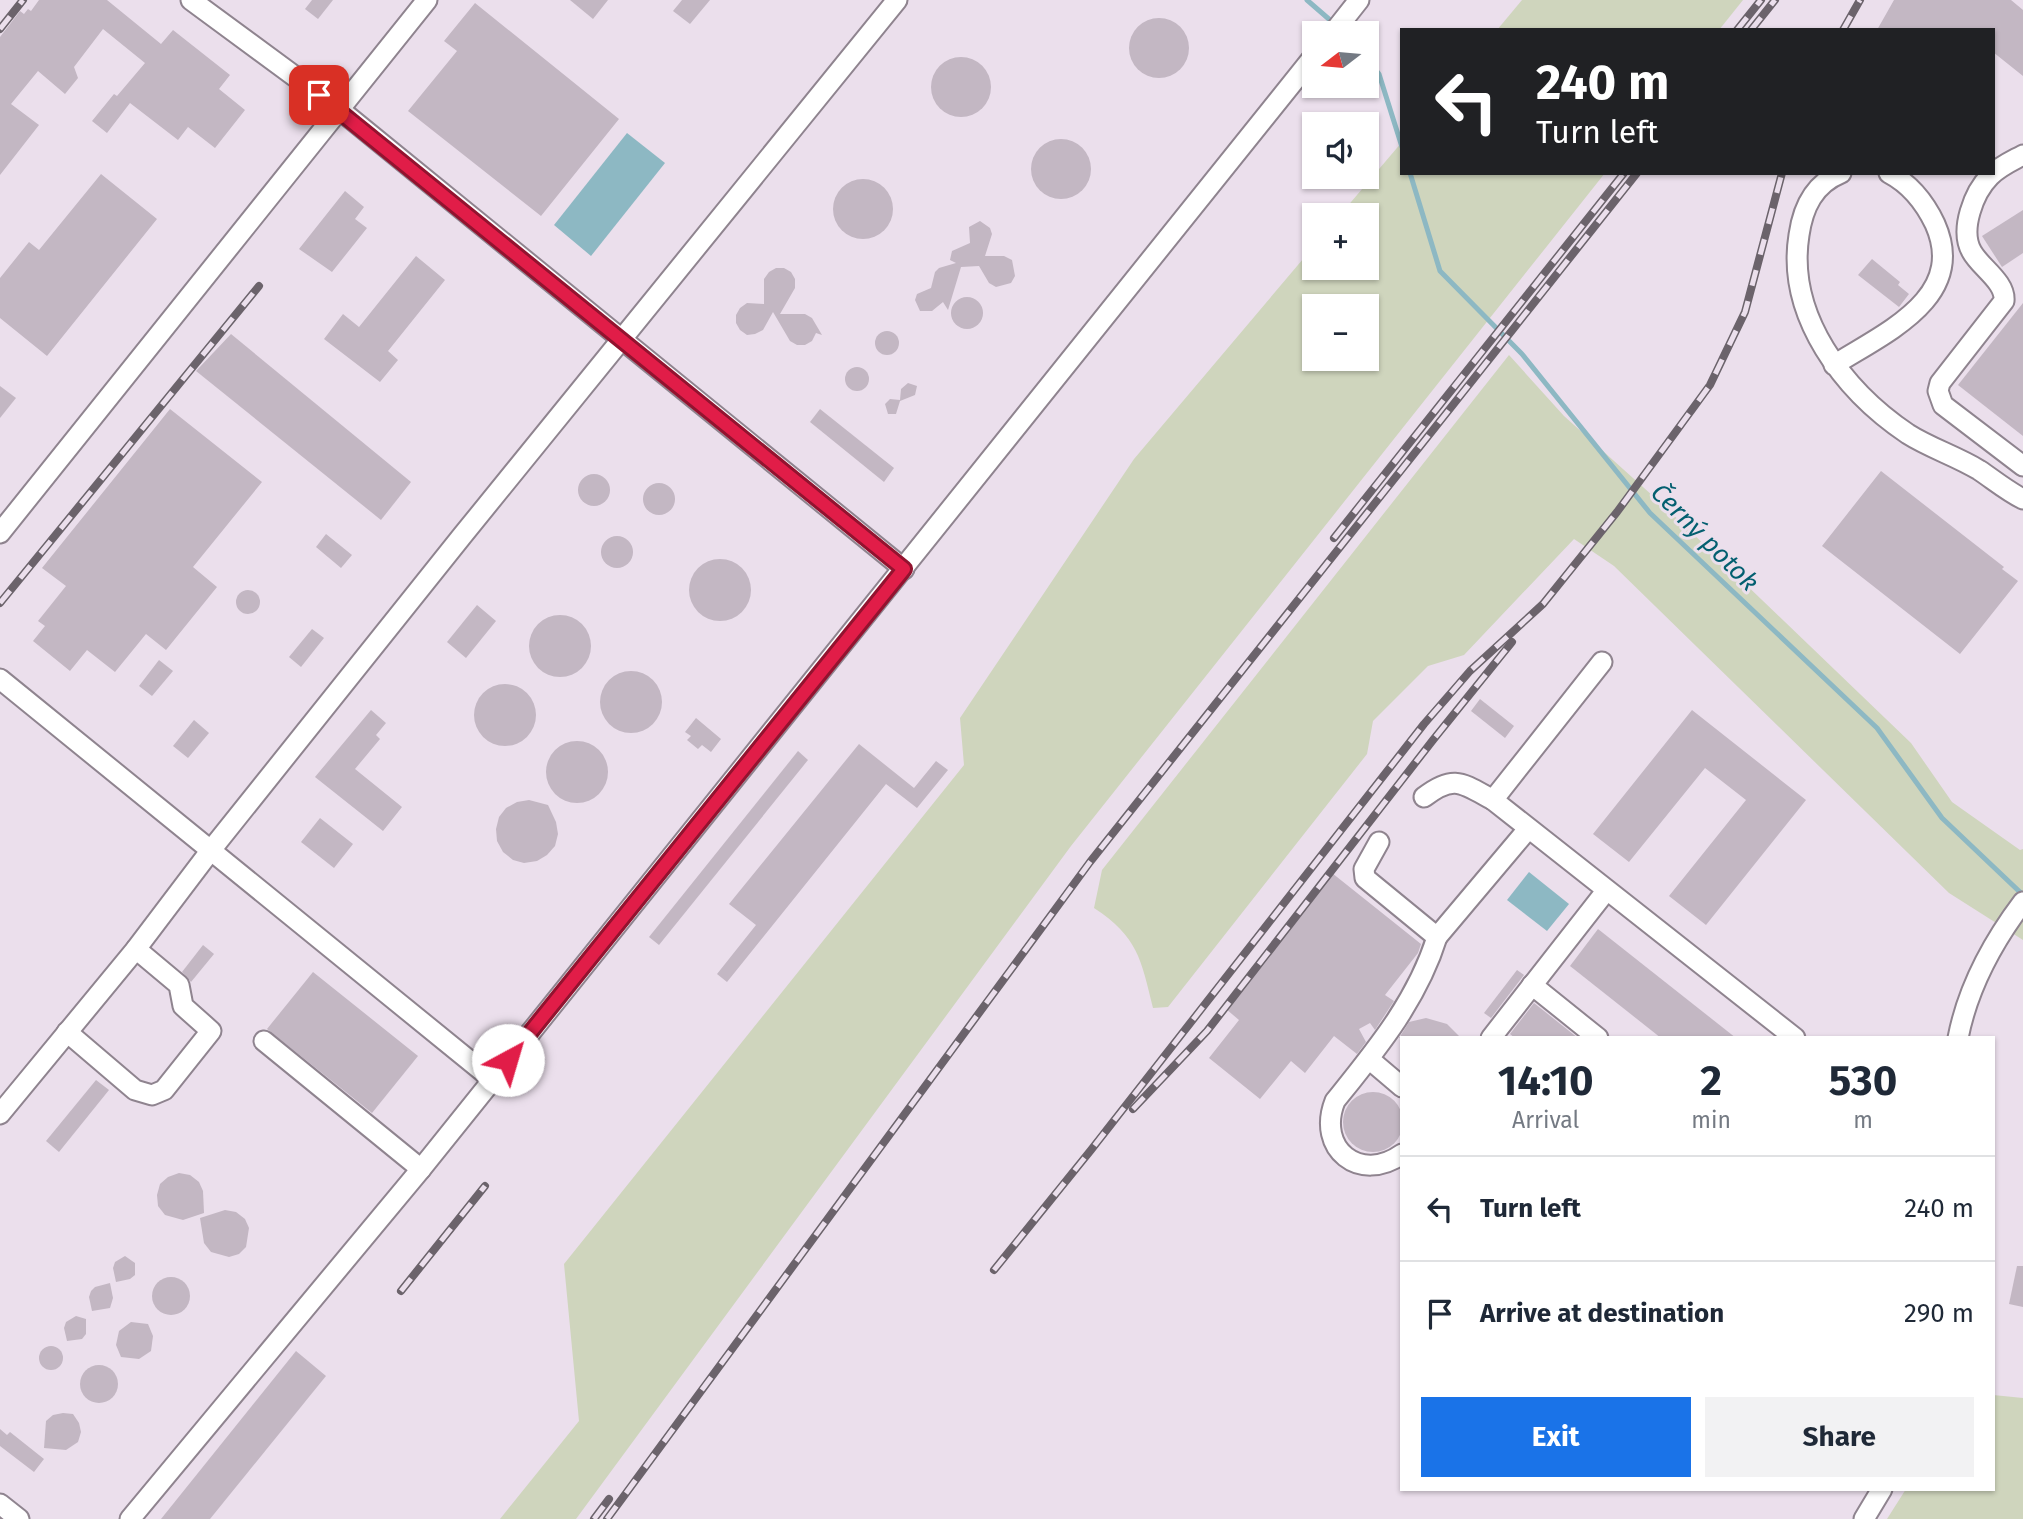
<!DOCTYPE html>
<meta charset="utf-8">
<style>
body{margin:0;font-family:"Fira Sans",sans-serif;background:#f2f2f3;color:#1f2937;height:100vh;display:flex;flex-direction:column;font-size:26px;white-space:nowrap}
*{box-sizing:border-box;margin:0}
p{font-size:23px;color:#747a83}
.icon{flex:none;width:38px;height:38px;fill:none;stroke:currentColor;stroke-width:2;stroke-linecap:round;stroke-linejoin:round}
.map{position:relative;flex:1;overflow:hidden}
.details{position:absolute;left:1400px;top:1036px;width:595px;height:455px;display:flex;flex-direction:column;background:#fff;border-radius:0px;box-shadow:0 2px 5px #0004}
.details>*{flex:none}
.guide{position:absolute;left:1400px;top:28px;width:595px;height:147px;border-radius:0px;box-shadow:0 2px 5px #0004;background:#202124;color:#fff;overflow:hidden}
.needle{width:46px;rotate:254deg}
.tools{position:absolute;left:1302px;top:21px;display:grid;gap:14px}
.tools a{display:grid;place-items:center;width:77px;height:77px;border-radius:0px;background:#fff;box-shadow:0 2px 5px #0004;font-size:35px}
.pin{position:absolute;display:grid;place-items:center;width:60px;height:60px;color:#fff;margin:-30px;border-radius:14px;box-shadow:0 4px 10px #0006}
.me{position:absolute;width:77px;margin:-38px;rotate:39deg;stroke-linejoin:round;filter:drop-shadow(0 0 5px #0008)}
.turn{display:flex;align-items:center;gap:24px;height:147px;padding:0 21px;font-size:32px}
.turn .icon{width:91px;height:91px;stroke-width:2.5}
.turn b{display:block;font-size:49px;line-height:60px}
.eta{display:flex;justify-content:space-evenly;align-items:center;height:119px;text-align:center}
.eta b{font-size:42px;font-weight:700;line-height:49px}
.action{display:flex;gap:14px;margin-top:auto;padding:14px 21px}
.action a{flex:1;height:80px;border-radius:0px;background:#1a73e8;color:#fff;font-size:28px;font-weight:700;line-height:80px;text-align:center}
.action a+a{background:#f2f2f3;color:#1f2937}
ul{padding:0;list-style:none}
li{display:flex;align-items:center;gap:21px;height:105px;padding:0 21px;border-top:2px solid #e0e1e3}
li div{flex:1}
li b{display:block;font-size:26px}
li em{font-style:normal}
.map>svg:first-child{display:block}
.green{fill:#cfd5bd;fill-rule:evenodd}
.water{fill:#8db8c3}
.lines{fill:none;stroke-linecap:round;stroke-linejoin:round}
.stream{stroke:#8db8c3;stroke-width:5}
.building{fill:#c3b7c3}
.minor-casing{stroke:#8f848f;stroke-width:23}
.minor{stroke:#fff;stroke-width:19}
.rail-casing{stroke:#6b636b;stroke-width:8}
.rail{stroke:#ebdfec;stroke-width:5;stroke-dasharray:16;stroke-linecap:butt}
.route-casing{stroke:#92132f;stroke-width:18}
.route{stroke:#e11d48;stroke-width:12}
.labels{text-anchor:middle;stroke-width:6;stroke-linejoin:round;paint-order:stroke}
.water-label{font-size:26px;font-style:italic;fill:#035f70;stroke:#ebdfec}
</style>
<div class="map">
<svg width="2023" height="1519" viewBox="0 0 2023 1519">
<rect width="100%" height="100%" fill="#ebdfec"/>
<!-- green -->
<g class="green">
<polygon points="1522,0 1743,0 1719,30 1497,30"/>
<path d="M 1402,142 L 1402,173 L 1605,173 L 1071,846 L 576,1519 L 500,1519 L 579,1421 L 564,1264 L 964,765 L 960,718 L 1134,459 L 1314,246 L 1314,268 L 1367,268 L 1367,215 L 1340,215 ZM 1314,306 L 1367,306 L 1367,359 L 1314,359 Z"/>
<path d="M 1509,355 L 1564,416 L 1663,505 L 1911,743 L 1952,802 L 2020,850 L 2023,849 L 2023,940 L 1949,893 L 1614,566 L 1574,539 L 1464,655 L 1428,666 L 1373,721 L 1367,754 L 1168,1007 L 1153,1008 C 1141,959 1138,937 1094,908 L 1102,870 Z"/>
<polygon points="1993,1395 2023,1398 2023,1519 1887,1519 1906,1489 1993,1489"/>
</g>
<!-- water -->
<g class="water">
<polygon points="627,133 665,163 591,256 554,225"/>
<polygon points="1529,872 1569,904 1547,931 1507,900"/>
</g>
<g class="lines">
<!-- stream -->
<g class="stream">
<polyline points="1307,0 1345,33"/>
<polyline points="1367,59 1379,74 1402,147"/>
<polyline points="1410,173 1440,271 1522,354 1650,513 1877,728 1942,818 2023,895"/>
</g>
</g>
<!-- building -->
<g class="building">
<polygon points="39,0 107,0 161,44 173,30 230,75 219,89 245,110 215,148 188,127 178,140 130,103 107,133 92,121 114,94 117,96 145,63 103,29 74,67 78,78 65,94 38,71 11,104 39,125 0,175 0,37 20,11 24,14 28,9 31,11"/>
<polygon points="312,0 333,0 318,19 305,9"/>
<polygon points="570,0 608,0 593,19"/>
<polygon points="682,0 710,0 690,24 673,11"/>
<polygon points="1894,0 2011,0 2023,10 2023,76 1993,52 1993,30 1877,30"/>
<polygon points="475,3 619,119 541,216 408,111 457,51 444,41"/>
<circle cx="1159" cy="48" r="30"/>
<circle cx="961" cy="87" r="30"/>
<circle cx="1061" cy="169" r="30"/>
<polygon points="101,174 157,219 47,356 0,318 0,278 29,242 39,250"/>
<circle cx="863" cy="209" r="30"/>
<polygon points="345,191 364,207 355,219 367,228 332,272 299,249"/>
<polygon points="2023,210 2023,253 2002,267 1982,236"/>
<polygon points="980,221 990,228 992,234 985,256 1004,256 1012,260 1015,276 1011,283 996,287 989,283 979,266 961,267 948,310 943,302 932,311 920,311 915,300 917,294 931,288 935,272 939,268 956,263 950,260 952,251 970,243 969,227"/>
<polygon points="416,256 445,280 388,351 398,360 380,382 324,339 343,314 359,327"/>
<polygon points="1872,259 1900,282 1898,285 1909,294 1899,307 1858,275"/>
<polygon points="776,268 784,268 791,272 795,279 795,288 780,314 805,314 812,318 822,335 816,333 812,341 805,345 797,345 790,341 773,312 763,330 755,334 747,335 740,330 736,323 736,315 740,308 747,303 764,304 764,279 769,272"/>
<circle cx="967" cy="313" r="16"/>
<polygon points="2023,303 2023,436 1958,385"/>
<circle cx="887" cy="343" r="12"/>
<polygon points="231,334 411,482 381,520 196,371"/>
<circle cx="857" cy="379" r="12"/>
<polygon points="908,383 917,386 915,395 900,401 896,414 888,414 885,404 890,399 900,400 901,389"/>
<polygon points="0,386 16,398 0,418"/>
<polygon points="170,409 262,482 193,567 217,587 166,650 146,634 115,672 87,650 70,671 33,641 45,626 38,621 66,586 42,568"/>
<polygon points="820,409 894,468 884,482 810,422"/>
<polygon points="1881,471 2004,567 2002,569 2018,581 1960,654 1822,546"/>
<circle cx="594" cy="490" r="16"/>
<circle cx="659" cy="499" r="16"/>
<polygon points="326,534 352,555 341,568 316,547"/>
<circle cx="617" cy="552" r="16"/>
<circle cx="720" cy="590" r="31"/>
<circle cx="248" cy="602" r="12"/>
<polygon points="477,605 496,621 466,658 447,642"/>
<circle cx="560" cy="646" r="31"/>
<polygon points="312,629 324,638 301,667 289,657"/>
<polygon points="159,660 173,671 152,696 139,686"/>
<circle cx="631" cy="702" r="31"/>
<circle cx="505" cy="715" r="31"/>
<polygon points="1480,699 1514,726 1505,738 1471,711"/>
<polygon points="371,710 386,723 376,735 380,739 355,769 402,807 383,831 315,777"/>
<polygon points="1692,710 1806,800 1706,925 1669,896 1746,800 1705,768 1629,862 1593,834"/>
<polygon points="696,718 721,739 711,752 702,745 698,749 687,740 691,736 685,732"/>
<polygon points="194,720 209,733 188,758 173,746"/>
<circle cx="577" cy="772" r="31"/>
<polygon points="859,744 914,788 936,761 948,770 917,808 886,784 727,982 717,974 756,925 729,904"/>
<polygon points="798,751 808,760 659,945 649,937"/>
<polygon points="529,800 548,805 556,822 558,834 555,846 547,855 537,861 524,863 513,860 503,852 497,841 496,829 499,817 506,808 517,802"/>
<polygon points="320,818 353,844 334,868 301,842"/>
<polygon points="1332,873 1421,944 1418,953 1385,995 1394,1001 1375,1030 1370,1023 1359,1029 1366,1042 1357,1054 1334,1036 1305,1073 1291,1061 1260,1099 1209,1058 1239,1020 1226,1009"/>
<polygon points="1598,929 1736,1038 1661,1038 1570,966"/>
<polygon points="203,945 214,954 191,982 182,972"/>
<polygon points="1517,970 1524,975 1491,1018 1484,1013"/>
<polygon points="313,972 418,1056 372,1113 267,1029"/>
<polygon points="1534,1003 1578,1038 1515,1038 1510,1034"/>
<polygon points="1426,1018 1447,1024 1461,1038 1399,1038 1409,1022"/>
<polygon points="96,1080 109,1090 59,1152 46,1141"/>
<circle cx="1373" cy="1122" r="30"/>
<polygon points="179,1173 190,1175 199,1182 203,1191 204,1213 183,1220 165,1215 158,1206 157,1195 160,1184 168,1177"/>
<polygon points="225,1210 236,1212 245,1219 249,1228 246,1247 239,1254 229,1257 211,1252 204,1243 200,1218"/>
<polygon points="125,1256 135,1263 135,1275 130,1279 116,1282 113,1268 115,1262"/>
<polygon points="2017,1266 2023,1266 2023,1307 2009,1304"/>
<circle cx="171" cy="1296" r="19"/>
<polygon points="110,1283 113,1298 110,1308 92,1311 89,1297 91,1291 95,1287"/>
<polygon points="76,1316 86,1319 86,1334 82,1339 67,1341 64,1328 66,1322"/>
<polygon points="131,1322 148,1324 153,1336 151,1351 139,1359 121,1357 116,1345 119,1331"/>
<circle cx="51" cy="1358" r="12"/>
<polygon points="296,1351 326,1376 210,1519 161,1519"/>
<circle cx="99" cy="1384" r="19"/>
<polygon points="63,1413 73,1414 79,1423 81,1432 78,1442 66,1450 44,1448 46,1421 53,1415"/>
<polygon points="0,1429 7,1435 10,1432 44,1459 34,1472 0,1446"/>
</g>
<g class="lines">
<defs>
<g id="minor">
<polyline points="191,0 339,109 904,569"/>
<polyline points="1333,33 1359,0"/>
<path d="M 2023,155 C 2012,161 2000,166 1990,176 C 1974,192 1959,230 1972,252 C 1980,267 2006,282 2004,301 L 1940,383 L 1938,391 L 1943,405 L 2023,466"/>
<path d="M 1841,173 C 1814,184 1803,207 1799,235 C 1786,316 1844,391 1908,434 C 1930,448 1956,456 1979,470 C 1994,480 2007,491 2023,499"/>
<path d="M 1834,365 C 1884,333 1968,298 1935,224 C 1925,203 1910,184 1889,173"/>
<polyline points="0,533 427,0"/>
<polyline points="1602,662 1493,800 1795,1038"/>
<polyline points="0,679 492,1079"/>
<path d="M 1424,797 C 1454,774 1462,783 1493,800"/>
<path d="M 1379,842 L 1364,869 L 1365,878 L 1437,937 C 1417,1001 1376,1050 1335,1101 C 1316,1149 1360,1184 1402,1154"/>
<polyline points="1437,937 1528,829"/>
<polyline points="1532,985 1598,1038"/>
<polyline points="67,1032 135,1090 152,1095 164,1090 211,1031 183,1006 179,985 136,949"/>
<polyline points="1491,1038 1606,891"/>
<path d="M 1958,1038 C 1968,987 1992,943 2023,902"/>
<polyline points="264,1041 421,1169"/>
<polyline points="1369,1059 1402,1087"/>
<polyline points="0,1114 136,949 211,850 462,536 897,0"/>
<polyline points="0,1504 19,1519"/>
<polyline points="130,1519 421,1169 1314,56"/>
<polyline points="1864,1519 1882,1489"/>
</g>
</defs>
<!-- minor casing -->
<use href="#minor" class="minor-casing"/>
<!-- minor -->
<use href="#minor" class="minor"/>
<defs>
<g id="rail">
<polyline points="0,29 23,0"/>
<polyline points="1737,30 1761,0"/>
<polyline points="1751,30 1775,0"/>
<polyline points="1843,30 1860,0"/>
<polyline points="1334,538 1624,173"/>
<polyline points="0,603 259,286"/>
<polyline points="1133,1109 1207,1031 1433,740 1512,642"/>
<polyline points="994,1270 1091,1150 1424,724 1470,671 1543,604 1617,512 1710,385 1745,312 1782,173"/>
<polyline points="401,1291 485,1186"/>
<polyline points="594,1519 609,1499"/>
<polyline points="607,1519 1090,862 1637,173"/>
</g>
</defs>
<!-- rail casing -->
<use href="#rail" class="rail-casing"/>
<!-- rail -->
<use href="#rail" class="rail"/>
</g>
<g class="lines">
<defs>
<polyline id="route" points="319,95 904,569 508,1060"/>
</defs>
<!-- route casing -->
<use href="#route" class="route-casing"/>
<!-- route -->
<use href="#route" class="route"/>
</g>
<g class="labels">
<!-- water labels -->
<g class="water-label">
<text transform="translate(1705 537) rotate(45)" y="9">Černý potok</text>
</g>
</g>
</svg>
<div class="tools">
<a><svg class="needle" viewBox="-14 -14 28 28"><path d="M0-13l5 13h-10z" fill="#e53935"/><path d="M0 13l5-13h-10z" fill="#747a83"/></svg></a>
<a><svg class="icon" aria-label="sound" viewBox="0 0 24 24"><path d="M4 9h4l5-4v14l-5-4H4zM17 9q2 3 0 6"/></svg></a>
<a>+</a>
<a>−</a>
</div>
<div class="pin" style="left:319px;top:95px;background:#d93025"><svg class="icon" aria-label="arrive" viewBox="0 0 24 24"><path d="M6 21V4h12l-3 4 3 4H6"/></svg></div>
<svg class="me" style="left:508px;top:1060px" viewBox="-20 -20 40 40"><circle r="19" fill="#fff"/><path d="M0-13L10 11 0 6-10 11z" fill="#e11d48"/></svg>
<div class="guide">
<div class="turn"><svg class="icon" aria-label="left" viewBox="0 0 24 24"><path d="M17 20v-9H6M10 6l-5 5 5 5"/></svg><div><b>240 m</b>Turn left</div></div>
</div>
<section class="details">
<div class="eta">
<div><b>14:10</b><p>Arrival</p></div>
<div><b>2</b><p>min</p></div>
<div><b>530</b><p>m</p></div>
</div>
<ul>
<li><svg class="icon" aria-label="left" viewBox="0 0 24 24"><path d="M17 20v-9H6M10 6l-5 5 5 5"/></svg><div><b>Turn left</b></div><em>240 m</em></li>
<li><svg class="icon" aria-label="arrive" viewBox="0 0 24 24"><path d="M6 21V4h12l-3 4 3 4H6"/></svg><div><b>Arrive at destination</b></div><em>290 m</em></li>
</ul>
<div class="action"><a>Exit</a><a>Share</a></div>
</section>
</div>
